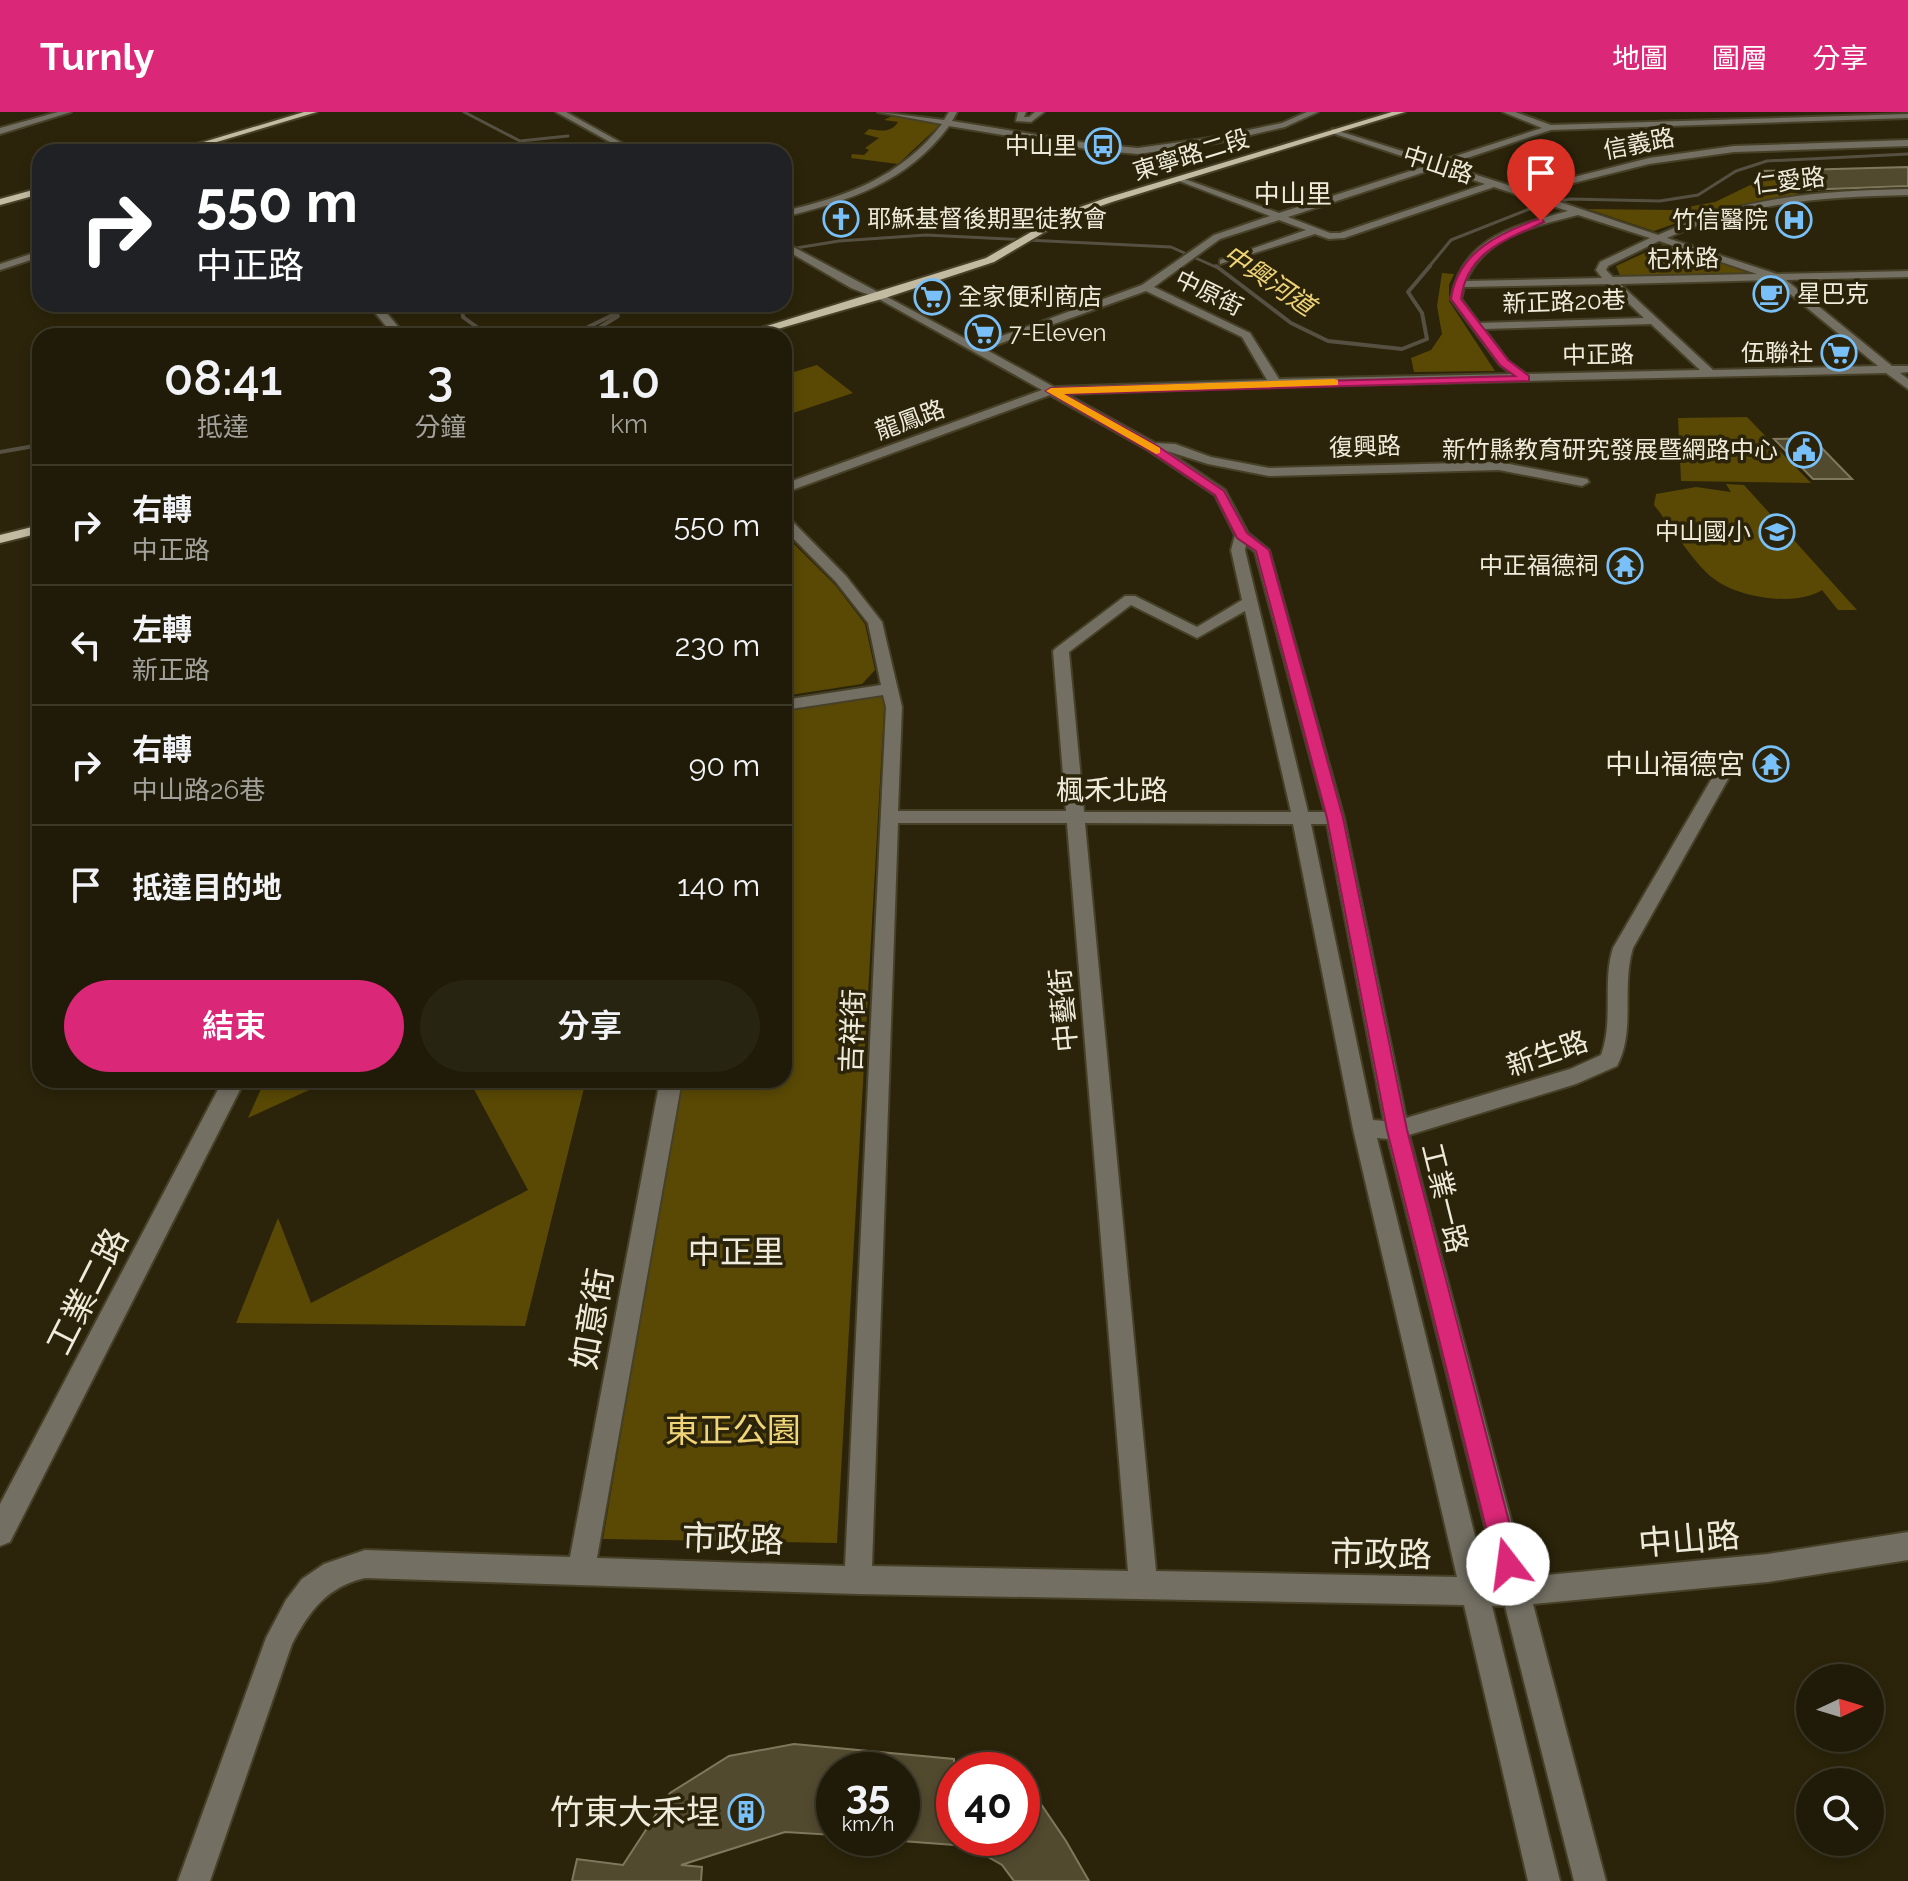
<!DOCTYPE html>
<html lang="zh-TW">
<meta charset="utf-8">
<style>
body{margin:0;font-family:Raleway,"Noto Sans TC",sans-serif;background:#282412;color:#f1f3f6;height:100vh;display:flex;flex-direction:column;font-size:30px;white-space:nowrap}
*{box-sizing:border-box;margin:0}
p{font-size:26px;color:#a2a19c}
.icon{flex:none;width:44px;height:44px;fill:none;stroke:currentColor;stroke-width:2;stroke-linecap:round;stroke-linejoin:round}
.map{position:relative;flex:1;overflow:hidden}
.sheet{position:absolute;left:32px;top:216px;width:760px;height:760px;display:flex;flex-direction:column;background:#201b08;border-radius:24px;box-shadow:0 4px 12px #0003,0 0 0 2px #3d3929}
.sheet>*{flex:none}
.guide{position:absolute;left:32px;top:32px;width:760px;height:168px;border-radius:24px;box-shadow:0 4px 12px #0003,0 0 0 2px #3d3929;background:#202124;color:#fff;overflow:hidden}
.needle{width:52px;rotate:86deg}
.fabs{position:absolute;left:1796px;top:1552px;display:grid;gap:16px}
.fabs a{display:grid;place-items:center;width:88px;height:88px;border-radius:50%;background:#201b08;box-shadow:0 4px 12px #0003,0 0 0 2px #3d3929;font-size:40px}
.speed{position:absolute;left:816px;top:1640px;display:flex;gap:16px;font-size:40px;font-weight:700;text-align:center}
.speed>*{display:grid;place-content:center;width:104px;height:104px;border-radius:50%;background:#201b08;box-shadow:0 4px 12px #0003,0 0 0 2px #3d3929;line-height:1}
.speed small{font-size:20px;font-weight:400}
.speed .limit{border:12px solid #d22;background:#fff;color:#111}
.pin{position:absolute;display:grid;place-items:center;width:68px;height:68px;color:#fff;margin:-82px -34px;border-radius:50% 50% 50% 0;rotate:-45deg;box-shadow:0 0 8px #0007}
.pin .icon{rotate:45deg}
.me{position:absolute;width:88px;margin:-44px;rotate:345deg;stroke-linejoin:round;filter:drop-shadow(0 0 6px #0008)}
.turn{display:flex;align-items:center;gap:28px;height:168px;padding:0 32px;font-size:36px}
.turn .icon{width:104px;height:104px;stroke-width:2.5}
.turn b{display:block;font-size:56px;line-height:68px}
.eta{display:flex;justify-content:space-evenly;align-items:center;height:136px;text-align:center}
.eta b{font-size:48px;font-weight:600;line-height:56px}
.button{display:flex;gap:16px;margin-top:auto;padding:16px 32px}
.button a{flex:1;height:92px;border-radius:48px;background:#db2777;color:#fff;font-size:32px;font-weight:600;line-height:92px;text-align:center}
.button a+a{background:#282412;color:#f1f3f6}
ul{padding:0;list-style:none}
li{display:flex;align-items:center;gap:24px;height:120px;padding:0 32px;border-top:2px solid #3d3929}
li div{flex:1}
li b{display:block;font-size:30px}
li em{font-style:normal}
header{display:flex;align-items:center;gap:48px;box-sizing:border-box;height:112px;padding:0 40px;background:#db2777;color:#fff}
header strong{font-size:38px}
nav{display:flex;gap:44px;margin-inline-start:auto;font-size:28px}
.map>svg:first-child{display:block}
.green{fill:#594905}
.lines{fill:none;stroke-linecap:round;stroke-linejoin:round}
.stream-far1{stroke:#565042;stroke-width:3}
.stream{stroke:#565042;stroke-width:4}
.building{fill:#524a2f;stroke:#80785c;stroke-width:2}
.minor-casing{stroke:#464027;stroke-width:4}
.major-casing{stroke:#464027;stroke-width:4}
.minor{fill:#736f63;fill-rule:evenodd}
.major{fill:#c2bba1;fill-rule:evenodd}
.route{fill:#db2777;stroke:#8e194d;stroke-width:2}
.slow{fill:#f59e0b}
.labels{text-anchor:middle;stroke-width:7;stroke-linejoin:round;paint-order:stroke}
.far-street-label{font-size:24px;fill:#efebdb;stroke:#2b240a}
.far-poi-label{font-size:24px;fill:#efebdb;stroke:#2b240a;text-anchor:end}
.far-quarter-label{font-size:26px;fill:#efebdb;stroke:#2b240a}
.far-water-label{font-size:26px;font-style:italic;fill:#edd376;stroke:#2b240a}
.poi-label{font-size:28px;fill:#efebdb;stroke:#2b240a;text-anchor:end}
.street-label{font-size:28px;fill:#efebdb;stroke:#2b240a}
.quarter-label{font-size:32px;fill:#efebdb;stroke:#2b240a}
.near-street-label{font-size:34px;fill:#efebdb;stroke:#2b240a}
.near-park-label{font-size:34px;fill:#efd578;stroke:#2b240a}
.near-poi-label{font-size:34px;fill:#efebdb;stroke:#2b240a;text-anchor:end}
</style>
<header>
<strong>Turnly</strong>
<nav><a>地圖</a><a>圖層</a><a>分享</a></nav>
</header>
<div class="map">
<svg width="1908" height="1769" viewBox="0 0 1908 1769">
<rect width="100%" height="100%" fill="#2b240a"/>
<!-- green -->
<g class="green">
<path d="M 892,4 L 942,11 L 898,52 L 851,46 L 852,42 L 864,43 L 869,38 L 865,36 L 879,26 L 864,22 L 869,17 C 881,19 891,21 898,10 L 884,8 Z"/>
<polygon points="1771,63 1799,82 1705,101 1654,119 1588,97 1671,98 1715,90"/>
<polygon points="1666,131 1754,162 1621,166 1616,154"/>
<polygon points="1442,161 1454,162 1449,173 1449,189 1495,259 1414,260 1411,246 1431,238 1442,222 1437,194"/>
<polygon points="817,253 853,281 784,304 784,263"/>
<polygon points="1747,305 1811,371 1681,369 1678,306"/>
<path d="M 1726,372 L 1744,373 L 1857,498 L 1838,498 L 1822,478 C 1796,495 1739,486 1714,467 C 1695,453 1670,413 1654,393 L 1656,382 L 1696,375 L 1731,380 Z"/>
<polygon points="784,422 836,474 865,512 875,558 862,572 784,584"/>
<polygon points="885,581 837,1431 603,1427 681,968 784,968 784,599"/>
<polygon points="265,968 331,968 248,1006"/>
<polygon points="469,968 586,968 525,1214 236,1211 278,1106 311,1191 528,1078"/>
</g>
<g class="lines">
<!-- stream-far1 -->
<g class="stream-far1">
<polyline points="464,0 520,29 568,24"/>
<polyline points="784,138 839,129 926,123 1171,135 1218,156"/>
<polyline points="1428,156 1451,128 1537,94 1570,87 1660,89 1698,83 1736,59 1767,49 1908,42"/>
</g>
<!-- stream -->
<g class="stream">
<polyline points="1216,154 1291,211 1328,229 1402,237 1427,227 1422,201 1408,180 1430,154"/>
<polyline points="462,192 463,205 489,224"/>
<polyline points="570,224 635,192"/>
<polyline points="586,224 618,204"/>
<polyline points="0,340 40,333"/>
</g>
</g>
<!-- building -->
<g class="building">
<polygon points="1908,55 1908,74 1803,78 1758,59"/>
<polygon points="1812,326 1852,367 1813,367 1774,327"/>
<polygon points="794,1632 954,1647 954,1733 902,1729 902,1658 834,1658 834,1723 785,1720 681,1753 702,1755 701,1769 572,1769 577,1747 623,1753 670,1681 729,1644"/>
<polygon points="1022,1664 1066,1729 1089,1769 1014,1769 1002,1753 955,1726 1022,1726"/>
</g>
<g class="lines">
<defs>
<g id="minor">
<polygon points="58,0 71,0 0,22 0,16"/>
<polygon points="556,0 566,0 638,40 628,40"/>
<path d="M 878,0 L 944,8 L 949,0 L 957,0 L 952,9 L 1093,32 L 1138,36 L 1216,25 L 1282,11 L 1307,0 L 1318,0 L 1285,15 L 1216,31 L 1138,42 L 1093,38 L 949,14 C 908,70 849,89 784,105 L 784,99 C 846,85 901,65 942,12 Z"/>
<polygon points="1018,0 1026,0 1024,5 1029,5 1035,0 1044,0 1031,10 1016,9"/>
<path d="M 1503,0 L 1515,0 L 1551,13 L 1908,2 L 1908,6 L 1551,18 L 1446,53 L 1523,78 L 1649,46 L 1734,34 L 1908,28 L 1908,34 L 1734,40 L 1649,52 L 1533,81 L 1658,123 C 1742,85 1817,79 1908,77 L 1908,83 C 1821,85 1748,90 1667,126 L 1777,162 L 1908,159 L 1908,165 L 1786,168 L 1892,254 L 1908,254 L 1908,260 L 1900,261 L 1908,267 L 1908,277 L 1886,261 L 1296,274 L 1066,282 L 1155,331 L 1175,332 L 1211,345 L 1269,356 L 1499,350 L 1587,367 L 1589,370 L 1582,374 L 1499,358 L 1269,364 L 1208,352 L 1167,339 L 1225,378 L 1248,421 L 1269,438 L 1344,706 L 1406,1006 L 1570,957 L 1601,943 C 1614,908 1602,871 1613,836 L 1726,642 L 1732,641 L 1740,646 L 1633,836 C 1621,875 1636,918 1617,954 L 1576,972 L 1409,1023 L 1526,1465 L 1768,1442 L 1908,1420 L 1908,1448 L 1768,1470 L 1533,1492 L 1606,1769 L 1574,1769 L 1505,1494 L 1492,1494 L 1560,1769 L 1528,1769 L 1464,1493 L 858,1482 L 365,1466 C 327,1475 310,1498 292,1532 L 210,1769 L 178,1769 L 266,1526 L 286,1488 L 302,1467 L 324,1452 L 365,1438 L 570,1445 L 660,968 L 682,968 L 597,1446 L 845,1454 L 886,595 L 883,583 L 784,598 L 784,588 L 881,573 L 868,511 L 836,470 L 784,417 L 784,405 L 789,406 L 846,464 L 882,510 L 902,595 L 898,699 L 1066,699 L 1053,539 L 1056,536 L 1125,484 L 1135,484 L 1197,515 L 1242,488 L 1231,438 L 1235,423 L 1215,383 L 1148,338 L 1050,283 L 784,381 L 784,372 L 1042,278 L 877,186 L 851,176 L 784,137 L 784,130 L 977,233 L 1142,173 L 1214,123 L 1270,104 L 1179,69 L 1179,65 L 1279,101 L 1429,53 L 1332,21 L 1332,17 L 1437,50 L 1542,16 ZM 1437,56 L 1485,72 L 1340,121 L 1330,121 L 1288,105 ZM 1494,75 L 1568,99 C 1514,114 1462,125 1451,187 L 1500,253 L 1512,262 L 1279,267 L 1250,221 L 1154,175 L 1220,127 L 1279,108 L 1306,118 L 1220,148 L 1220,152 L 1315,122 L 1329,127 L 1344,126 ZM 1578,103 L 1650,126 L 1600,150 L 1596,158 L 1602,166 L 1466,169 C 1485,124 1535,114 1578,103 ZM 1659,129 L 1757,162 L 1613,165 L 1606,158 L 1608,154 ZM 1773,168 L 1878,254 L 1713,258 L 1620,172 ZM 1608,172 L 1644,206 L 1479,211 L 1461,187 L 1464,175 ZM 1146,179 L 1242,225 L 1267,268 L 1054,275 L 985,237 ZM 1651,212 L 1700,258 L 1526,262 L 1508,249 L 1484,217 ZM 1246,433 L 1255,440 L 1325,700 L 1308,700 L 1245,438 ZM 1131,493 L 1197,526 L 1245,499 L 1291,700 L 1084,700 L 1069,540 ZM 898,711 L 1067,711 L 1128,1459 L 872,1454 ZM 1085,711 L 1293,712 L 1353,1017 L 1457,1465 L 1156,1459 ZM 1311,712 L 1327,712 L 1384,1009 L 1373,1008 ZM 1377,1026 L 1388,1027 L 1498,1466 L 1485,1465 Z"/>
<polygon points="40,139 40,145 0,158 0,152"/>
<polygon points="368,192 379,192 406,224 394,224"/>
<polygon points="223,968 245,968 10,1430 0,1434 0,1392"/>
</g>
<g id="major">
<polygon points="304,0 317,0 183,40 170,40"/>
<polygon points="1392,0 1405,0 1112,90 1072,104 994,150 885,186 753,224 735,224 986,146 1066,100 1106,86"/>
<polygon points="40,76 40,82 0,93 0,87"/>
<polygon points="40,413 40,421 0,431 0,423"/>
</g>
</defs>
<!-- minor casing -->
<use href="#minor" class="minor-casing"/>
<!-- major casing -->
<use href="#major" class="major-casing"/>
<!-- minor -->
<use href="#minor" class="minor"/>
<!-- major -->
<use href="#major" class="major"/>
</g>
<!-- route -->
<path class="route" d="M 1541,106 L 1544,110 C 1506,128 1467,139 1461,187 L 1508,248 L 1529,264 L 1529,269 L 1064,282 L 1156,333 L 1224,379 L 1247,421 L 1269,438 L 1343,706 L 1407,1018 L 1520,1452 L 1517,1460 L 1508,1464 L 1499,1460 L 1495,1452 L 1387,1018 L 1327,706 L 1256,439 L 1237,426 L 1215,383 L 1148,338 L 1046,279 L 1051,276 L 1515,264 L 1500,253 L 1451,187 C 1458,139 1500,121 1541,106 Z"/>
<!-- slow -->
<polygon class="slow" points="1334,267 1338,268 1338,273 1064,282 1160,336 1160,341 1156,342 1046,279 1051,276"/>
<!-- icons -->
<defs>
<symbol id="bus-ring" viewBox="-11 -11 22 22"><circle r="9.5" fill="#2b240a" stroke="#79bff8" stroke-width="1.5"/><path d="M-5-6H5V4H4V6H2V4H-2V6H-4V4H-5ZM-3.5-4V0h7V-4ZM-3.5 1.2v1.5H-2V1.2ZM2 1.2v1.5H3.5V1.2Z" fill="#79bff8"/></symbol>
<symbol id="church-ring" viewBox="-11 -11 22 22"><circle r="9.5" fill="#2b240a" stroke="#79bff8" stroke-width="1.5"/><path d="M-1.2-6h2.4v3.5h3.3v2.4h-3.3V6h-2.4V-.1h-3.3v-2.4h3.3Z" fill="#79bff8"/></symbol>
<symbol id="hospital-ring" viewBox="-11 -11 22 22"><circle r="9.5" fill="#2b240a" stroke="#79bff8" stroke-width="1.5"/><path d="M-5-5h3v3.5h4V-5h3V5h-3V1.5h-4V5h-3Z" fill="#79bff8"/></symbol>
<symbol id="cafe-ring" viewBox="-11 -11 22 22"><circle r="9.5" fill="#2b240a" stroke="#79bff8" stroke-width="1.5"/><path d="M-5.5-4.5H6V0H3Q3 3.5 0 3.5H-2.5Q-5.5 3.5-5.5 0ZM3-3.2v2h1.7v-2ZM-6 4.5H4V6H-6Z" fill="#79bff8"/></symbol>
<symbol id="supermarket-ring" viewBox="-11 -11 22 22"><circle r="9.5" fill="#2b240a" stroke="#79bff8" stroke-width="1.5"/><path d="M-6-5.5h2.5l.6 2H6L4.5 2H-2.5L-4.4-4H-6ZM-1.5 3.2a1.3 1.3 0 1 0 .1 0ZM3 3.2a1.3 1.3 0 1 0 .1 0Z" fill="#79bff8"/></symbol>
<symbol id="civic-ring" viewBox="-11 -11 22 22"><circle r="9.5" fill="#2b240a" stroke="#79bff8" stroke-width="1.5"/><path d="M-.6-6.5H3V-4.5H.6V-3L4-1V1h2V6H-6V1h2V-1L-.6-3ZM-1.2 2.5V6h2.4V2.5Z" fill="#79bff8"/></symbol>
<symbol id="school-ring" viewBox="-11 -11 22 22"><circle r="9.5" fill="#2b240a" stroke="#79bff8" stroke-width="1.5"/><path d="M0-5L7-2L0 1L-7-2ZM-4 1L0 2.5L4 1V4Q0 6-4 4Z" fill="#79bff8"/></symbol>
<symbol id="temple-ring" viewBox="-11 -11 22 22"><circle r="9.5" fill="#2b240a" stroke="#79bff8" stroke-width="1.5"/><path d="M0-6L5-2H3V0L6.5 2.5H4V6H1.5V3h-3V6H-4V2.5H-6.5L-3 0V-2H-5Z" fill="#79bff8"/></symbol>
<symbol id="building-ring" viewBox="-11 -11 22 22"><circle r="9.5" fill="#2b240a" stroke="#79bff8" stroke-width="1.5"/><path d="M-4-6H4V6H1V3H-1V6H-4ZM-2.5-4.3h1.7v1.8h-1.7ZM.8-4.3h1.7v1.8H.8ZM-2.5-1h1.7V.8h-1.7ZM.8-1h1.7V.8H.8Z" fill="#79bff8"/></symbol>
</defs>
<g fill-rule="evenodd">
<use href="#bus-ring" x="1083" y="14" width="40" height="40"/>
<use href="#church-ring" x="821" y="87" width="40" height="40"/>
<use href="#hospital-ring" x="1774" y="88" width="40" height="40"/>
<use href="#cafe-ring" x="1751" y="162" width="40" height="40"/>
<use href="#supermarket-ring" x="912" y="165" width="40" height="40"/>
<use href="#supermarket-ring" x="963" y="201" width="40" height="40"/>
<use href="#supermarket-ring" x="1819" y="221" width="40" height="40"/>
<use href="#civic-ring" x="1784" y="318" width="40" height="40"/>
<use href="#school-ring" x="1757" y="400" width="40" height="40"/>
<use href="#temple-ring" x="1605" y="434" width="40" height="40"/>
<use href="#temple-ring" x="1751" y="632" width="40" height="40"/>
<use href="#building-ring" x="726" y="1680" width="40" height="40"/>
</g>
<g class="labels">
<!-- far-street labels -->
<g class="far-street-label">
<text transform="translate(1639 32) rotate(-11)" y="8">信義路</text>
<text transform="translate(1191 43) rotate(-17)" y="8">東寧路二段</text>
<text transform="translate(1438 53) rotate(18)" y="8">中山路</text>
<text transform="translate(1789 69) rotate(-7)" y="8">仁愛路</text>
<text transform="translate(1683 147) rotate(-1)" y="8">杞林路</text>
<text transform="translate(1209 181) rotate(26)" y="8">中原街</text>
<text transform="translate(1564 190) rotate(-2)" y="8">新正路20巷</text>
<text transform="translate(1598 243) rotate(-1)" y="8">中正路</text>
<text transform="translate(910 308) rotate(-20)" y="8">龍鳳路</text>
<text transform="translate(1365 335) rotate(-2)" y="8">復興路</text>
</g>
<!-- far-poi labels -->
<g class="far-poi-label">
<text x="1077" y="42">中山里</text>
<text x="867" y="115" text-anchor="start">耶穌基督後期聖徒教會</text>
<text x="1768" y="116">竹信醫院</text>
<text x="1797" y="190" text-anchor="start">星巴克</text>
<text x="958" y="193" text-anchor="start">全家便利商店</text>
<text x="1009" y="229" text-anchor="start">7-Eleven</text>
<text x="1813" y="249">伍聯社</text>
<text x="1778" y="346">新竹縣教育研究發展暨網路中心</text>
<text x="1751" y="428">中山國小</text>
<text x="1599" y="462">中正福德祠</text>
</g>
<!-- far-quarter labels -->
<g class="far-quarter-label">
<text x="1293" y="91">中山里</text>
</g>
<!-- far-water labels -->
<g class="far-water-label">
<text transform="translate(1269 168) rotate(34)" y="9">中興河道</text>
</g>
<!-- poi labels -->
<g class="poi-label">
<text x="1745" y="662">中山福德宮</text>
</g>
<!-- street labels -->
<g class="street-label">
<text x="1112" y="688">楓禾北路</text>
<text transform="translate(1063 898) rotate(-95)" y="10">中藝街</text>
<text transform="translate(852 919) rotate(-88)" y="10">吉祥街</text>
<text transform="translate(1547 941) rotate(-19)" y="10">新生路</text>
<text transform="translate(1445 1086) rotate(76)" y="10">工業一路</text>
</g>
<!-- quarter labels -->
<g class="quarter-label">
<text x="736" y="1151">中正里</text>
</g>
<!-- near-street labels -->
<g class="near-street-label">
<text transform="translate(87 1179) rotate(-63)" y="12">工業二路</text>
<text transform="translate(592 1207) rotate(-80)" y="12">如意街</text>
<text transform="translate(733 1427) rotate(2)" y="12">市政路</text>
<text transform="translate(1689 1427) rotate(-5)" y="12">中山路</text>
<text transform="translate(1381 1442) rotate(1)" y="12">市政路</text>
</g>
<!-- near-park labels -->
<g class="near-park-label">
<text x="733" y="1330">東正公園</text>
</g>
<!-- near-poi labels -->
<g class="near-poi-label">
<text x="720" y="1712">竹東大禾埕</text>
</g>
</g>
</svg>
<div class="fabs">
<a><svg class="needle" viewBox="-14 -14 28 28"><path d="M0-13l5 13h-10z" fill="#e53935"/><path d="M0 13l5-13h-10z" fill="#a2a19c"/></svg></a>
<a><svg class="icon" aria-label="search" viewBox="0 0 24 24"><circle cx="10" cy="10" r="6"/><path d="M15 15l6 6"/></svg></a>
</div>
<div class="speed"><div>35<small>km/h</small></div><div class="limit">40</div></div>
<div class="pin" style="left:1541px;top:109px;background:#d93025"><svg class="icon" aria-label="arrive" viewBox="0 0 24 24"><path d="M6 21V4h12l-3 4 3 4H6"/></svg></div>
<svg class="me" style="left:1508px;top:1452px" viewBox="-20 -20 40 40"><circle r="19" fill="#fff"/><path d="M0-13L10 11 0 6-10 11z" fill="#db2777"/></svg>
<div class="guide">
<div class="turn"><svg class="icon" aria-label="right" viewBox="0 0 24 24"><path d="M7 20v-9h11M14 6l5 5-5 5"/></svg><div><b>550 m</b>中正路</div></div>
</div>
<section class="sheet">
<div class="eta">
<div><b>08:41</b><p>抵達</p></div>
<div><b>3</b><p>分鐘</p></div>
<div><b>1.0</b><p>km</p></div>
</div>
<ul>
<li><svg class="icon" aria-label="right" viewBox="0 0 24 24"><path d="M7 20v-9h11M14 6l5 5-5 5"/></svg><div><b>右轉</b><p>中正路</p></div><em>550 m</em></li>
<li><svg class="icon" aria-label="left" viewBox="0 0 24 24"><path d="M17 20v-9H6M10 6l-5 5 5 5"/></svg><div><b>左轉</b><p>新正路</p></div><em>230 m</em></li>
<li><svg class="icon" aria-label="right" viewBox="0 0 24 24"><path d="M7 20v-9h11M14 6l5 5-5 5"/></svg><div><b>右轉</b><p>中山路26巷</p></div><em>90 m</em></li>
<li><svg class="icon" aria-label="arrive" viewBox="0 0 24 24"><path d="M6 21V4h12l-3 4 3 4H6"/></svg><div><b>抵達目的地</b></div><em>140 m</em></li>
</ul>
<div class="button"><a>結束</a><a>分享</a></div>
</section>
</div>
